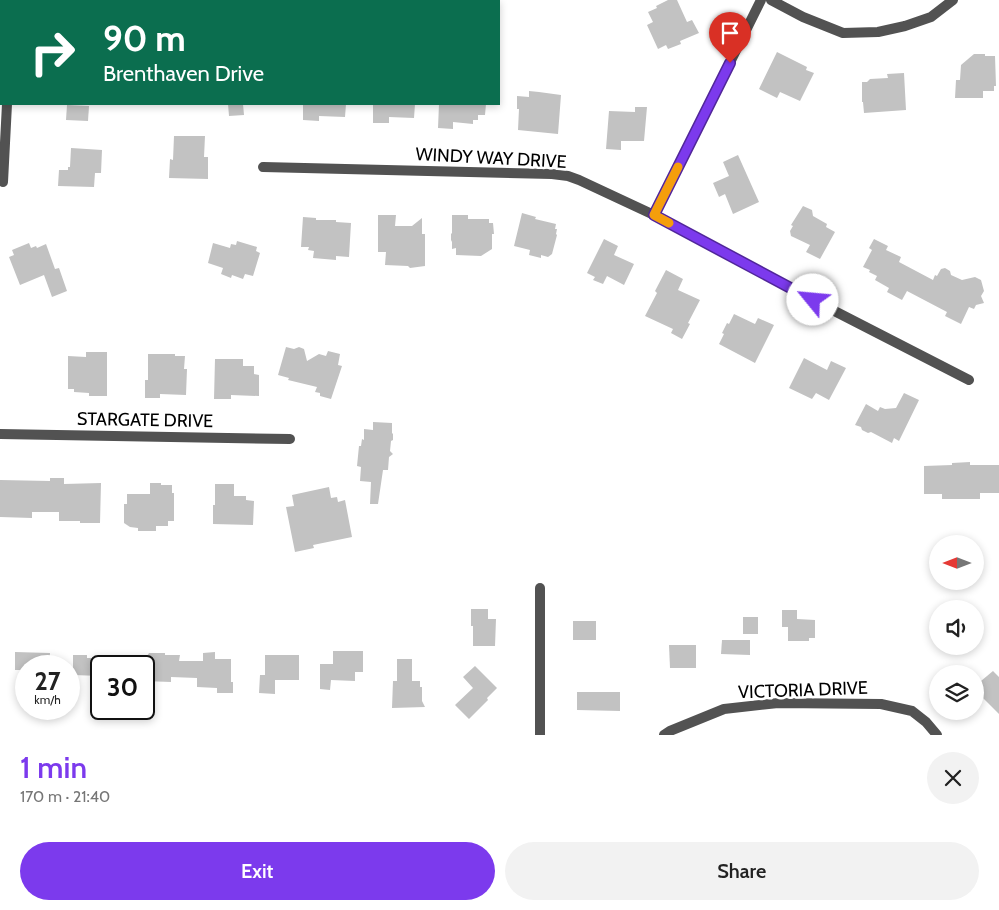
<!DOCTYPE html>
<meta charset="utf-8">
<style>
body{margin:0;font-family:Cabin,sans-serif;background:#f2f2f2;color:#222;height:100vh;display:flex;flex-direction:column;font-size:19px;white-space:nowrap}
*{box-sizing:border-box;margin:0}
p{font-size:16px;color:#767676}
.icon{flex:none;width:28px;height:28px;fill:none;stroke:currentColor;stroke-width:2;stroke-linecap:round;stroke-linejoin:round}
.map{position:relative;height:735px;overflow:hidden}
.details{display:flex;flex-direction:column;background:#fff;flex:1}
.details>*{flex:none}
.banner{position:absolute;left:0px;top:0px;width:500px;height:105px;box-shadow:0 2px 8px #0003;background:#0b6e4f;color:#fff;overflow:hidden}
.needle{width:32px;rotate:270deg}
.buttons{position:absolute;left:929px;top:535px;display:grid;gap:10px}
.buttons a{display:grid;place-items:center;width:55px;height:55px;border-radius:50%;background:#fff;box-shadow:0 2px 8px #0003;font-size:25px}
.speed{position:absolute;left:15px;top:655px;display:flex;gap:10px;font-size:25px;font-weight:700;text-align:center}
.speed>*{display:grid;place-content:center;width:65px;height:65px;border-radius:50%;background:#fff;box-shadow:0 2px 8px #0003;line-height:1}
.speed small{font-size:12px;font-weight:400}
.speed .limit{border:2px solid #111;border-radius:8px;background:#fff;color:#111}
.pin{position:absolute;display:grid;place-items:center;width:42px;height:42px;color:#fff;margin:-51px -21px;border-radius:50% 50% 50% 0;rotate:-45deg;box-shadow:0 0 5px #0007}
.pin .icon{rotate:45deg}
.me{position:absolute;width:55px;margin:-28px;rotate:298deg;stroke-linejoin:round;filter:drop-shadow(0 0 4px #0008)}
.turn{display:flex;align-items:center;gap:18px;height:105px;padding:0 20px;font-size:22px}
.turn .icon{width:65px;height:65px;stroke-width:2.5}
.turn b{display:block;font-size:35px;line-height:42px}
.round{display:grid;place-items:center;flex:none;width:52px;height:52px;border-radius:26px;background:#f2f2f2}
.head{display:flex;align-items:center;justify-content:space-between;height:85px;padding:0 20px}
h1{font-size:30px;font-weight:600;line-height:38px;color:#7c3aed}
.action{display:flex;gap:10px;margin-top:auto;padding:10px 20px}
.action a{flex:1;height:58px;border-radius:30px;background:#7c3aed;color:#fff;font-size:20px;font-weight:600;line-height:58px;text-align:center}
.action a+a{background:#f2f2f2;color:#222}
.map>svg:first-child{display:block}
.building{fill:#c2c2c2}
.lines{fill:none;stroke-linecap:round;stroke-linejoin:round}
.street{stroke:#525252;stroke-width:10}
.route-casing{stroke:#51269a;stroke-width:12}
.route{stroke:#7c3aed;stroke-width:9}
.slow{stroke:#f59e0b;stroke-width:9}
.labels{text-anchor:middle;stroke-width:5;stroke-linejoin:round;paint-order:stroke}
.street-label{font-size:18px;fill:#000;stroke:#fff}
</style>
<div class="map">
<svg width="999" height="735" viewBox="0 0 999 735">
<rect width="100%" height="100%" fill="#fff"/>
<!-- building -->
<g class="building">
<polygon points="668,0 677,0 687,22 692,20 699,33 680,41 681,44 668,49 666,45 658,49 647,25 653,22 648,12 657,8 656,6"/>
<polygon points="777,52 807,67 806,70 814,73 800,101 780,92 777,98 759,89"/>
<polygon points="974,54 985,54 985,56 995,56 996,86 994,86 994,91 983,91 983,98 955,98 956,80 960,80 961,65"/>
<polygon points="904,73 906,110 864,113 863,102 862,102 862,82 867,82 870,79 888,78 887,74"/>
<polygon points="529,91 539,92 561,95 558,134 518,130 519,109 517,109 517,96 529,97"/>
<polygon points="228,104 243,104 244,115 229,116"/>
<polygon points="303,104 346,104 345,117 319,116 319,121 303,120"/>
<polygon points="373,104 415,104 414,118 389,117 389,123 373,123"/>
<polygon points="439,104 486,104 485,115 478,115 478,120 473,120 473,124 453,122 453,129 438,128"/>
<polygon points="67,105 89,106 88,121 66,120"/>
<polygon points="635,107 647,107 644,141 621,141 621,150 606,149 609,111 635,112"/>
<polygon points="174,136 205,136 204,157 208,157 208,179 169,178 170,159 173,160"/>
<polygon points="71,148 102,150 101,173 95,173 94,187 58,186 59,170 68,170 68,167 70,167"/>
<polygon points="738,155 759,202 733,214 725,194 719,197 713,183 729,176 723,162"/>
<polygon points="803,206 812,210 813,216 827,224 826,227 835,232 820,259 806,252 810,245 791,236 790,231 793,226 791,225"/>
<polygon points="522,213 536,217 535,219 556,224 555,229 557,229 556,234 557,235 552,254 548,257 541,255 541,258 529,255 530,250 514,246"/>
<polygon points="378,215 396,215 395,226 412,226 422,218 422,234 425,234 425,266 410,268 408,266 385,265 386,252 378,252"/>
<polygon points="452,215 468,215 468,219 489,219 489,223 493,223 494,234 492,234 492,249 481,256 456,255 456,248 452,249 452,242 451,240 451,234 452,233"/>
<polygon points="303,217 316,218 316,220 336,220 336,222 351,223 349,257 336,256 336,260 313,258 314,251 308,250 309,247 301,247"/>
<polygon points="604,239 618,246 614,255 634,264 624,285 607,276 603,284 593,280 595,277 587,273"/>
<polygon points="874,239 888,246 886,250 901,257 899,262 933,280 935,275 937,276 941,269 945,268 950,271 951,275 962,280 975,277 981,280 984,291 981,296 984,303 976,305 974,309 969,307 961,324 945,316 947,312 907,291 902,300 887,292 889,288 875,280 877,276 869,272 870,270 863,267 872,250 869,248"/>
<polygon points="237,241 257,247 256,251 260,253 253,276 245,274 243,279 232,275 231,278 221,274 223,268 208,263 213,243 230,248 231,244 236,245"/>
<polygon points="29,243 31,248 36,246 37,248 46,244 55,269 59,268 67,291 52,297 44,275 20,285 9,257 14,255 12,250"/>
<polygon points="666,270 683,279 678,290 700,300 688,323 690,324 682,339 671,333 673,329 645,316 657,293 655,291"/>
<polygon points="734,314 755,324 758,318 774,325 755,363 719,344 724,334 722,333 727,323 729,324"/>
<polygon points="286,347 294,349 299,347 304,349 307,361 319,354 326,356 328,351 340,354 338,365 342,366 331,399 320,396 320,393 315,392 317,387 288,380 289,378 278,375"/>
<polygon points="86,352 107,352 107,396 89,396 89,393 74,392 74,389 68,389 68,356 86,357"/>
<polygon points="148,354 175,354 175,356 185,356 184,369 187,369 186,395 160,394 160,398 145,398 145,380 148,380"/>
<polygon points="804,358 827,370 831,361 846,368 829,400 816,393 812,399 789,388"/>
<polygon points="215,359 243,359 243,366 254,366 254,374 259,375 259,396 231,395 231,399 214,399"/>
<polygon points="904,393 919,400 899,441 894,438 892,443 871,432 868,433 862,430 861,427 855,425 866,404 878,411 880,407 885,409 896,408"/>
<polygon points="373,422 392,423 392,433 393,434 393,440 391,441 390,451 393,454 389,457 388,470 383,470 378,504 370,504 371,482 360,481 361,467 357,466 359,446 361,446 362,439 364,440 364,429 373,430"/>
<polygon points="970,462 970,465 999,465 999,493 980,493 980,499 942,499 942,494 924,494 924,466 952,465 952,463"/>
<polygon points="50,478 64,478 64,484 101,483 100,523 80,523 80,521 59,521 59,512 32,512 32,518 0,517 0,480 50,481"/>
<polygon points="150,483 161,483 161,485 172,485 172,493 174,493 174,521 168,521 168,526 156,526 156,531 138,531 138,528 130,527 124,523 124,504 127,504 127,494 150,494"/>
<polygon points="215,484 234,484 234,496 246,496 246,500 254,501 253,525 213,524 213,505 215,505"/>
<polygon points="329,487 331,498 337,497 338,502 345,500 352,537 313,545 314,548 295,552 286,507 294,506 292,495"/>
<polygon points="471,609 488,609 488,619 496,619 495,646 473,646 473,626 471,626"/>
<polygon points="782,610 797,610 797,619 815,620 815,638 809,638 809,641 788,641 788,627 782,627"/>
<rect x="743" y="617" width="15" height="17"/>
<rect x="573" y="621" width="23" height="19"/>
<polygon points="722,640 750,640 750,655 721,654"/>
<polygon points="669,645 696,645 696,668 670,668"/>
<polygon points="333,651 363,651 363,672 355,672 355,681 331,680 330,690 320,689 320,664 333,664"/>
<polygon points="15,652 50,653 49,666 26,666 26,670 15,670"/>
<polygon points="215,652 215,659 231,659 231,682 233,682 233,693 217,693 217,688 197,687 197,678 171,677 171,682 144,681 144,666 134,666 134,655 147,656 149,653 165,653 165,655 180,655 179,661 203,661 203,653"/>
<polygon points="73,655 87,655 87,658 101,658 101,676 73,675"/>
<polygon points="265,655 299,655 299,680 275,680 275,694 259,693 260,675 265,675"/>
<polygon points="397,659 412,659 412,681 420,681 420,687 422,687 422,701 425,707 392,708 393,681 397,681"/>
<polygon points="475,666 497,688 487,698 488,700 469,719 455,705 473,688 463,677"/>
<polygon points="993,671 999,677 999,714 975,690 975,675 981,681"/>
<polygon points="577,692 620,692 620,711 577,710"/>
</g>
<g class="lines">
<!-- street -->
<g class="street">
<polyline points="771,0 803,17 843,33 878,32 905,26 931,17 953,0"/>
<polyline points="13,1 13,0"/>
<polyline points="263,167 552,174 568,176 579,180 654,215 813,300 969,380"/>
<polyline points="3,182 7,104"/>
<polyline points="654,215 761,0"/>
<polyline points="0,434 290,439"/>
<polyline points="540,735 540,588"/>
<polyline points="664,735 670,731 724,709 778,703 881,704 912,711 926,722 937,735"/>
</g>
</g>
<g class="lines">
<defs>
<polyline id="route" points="730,63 654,215 813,300"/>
</defs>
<!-- route casing -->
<use href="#route" class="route-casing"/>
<!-- route -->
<use href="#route" class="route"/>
<!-- slow -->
<polyline class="slow" points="669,223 654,215 678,167"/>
</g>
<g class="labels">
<!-- street labels -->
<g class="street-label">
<text transform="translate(491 158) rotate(3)" y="6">WINDY WAY DRIVE</text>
<text transform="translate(145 420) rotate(1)" y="6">STARGATE DRIVE</text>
<text transform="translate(803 690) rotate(-2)" y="6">VICTORIA DRIVE</text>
</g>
</g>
</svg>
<div class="buttons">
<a><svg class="needle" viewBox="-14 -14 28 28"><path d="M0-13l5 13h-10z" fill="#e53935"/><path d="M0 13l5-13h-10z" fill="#767676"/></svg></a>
<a><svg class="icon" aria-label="sound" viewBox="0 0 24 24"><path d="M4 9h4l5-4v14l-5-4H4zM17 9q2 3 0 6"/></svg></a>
<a><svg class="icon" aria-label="layers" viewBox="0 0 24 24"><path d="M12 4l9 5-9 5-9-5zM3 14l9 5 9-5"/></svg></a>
</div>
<div class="speed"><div>27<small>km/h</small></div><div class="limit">30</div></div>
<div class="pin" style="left:730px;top:63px;background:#d93025"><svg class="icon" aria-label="arrive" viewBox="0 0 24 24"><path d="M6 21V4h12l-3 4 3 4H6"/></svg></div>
<svg class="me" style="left:813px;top:300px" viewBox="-20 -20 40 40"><circle r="19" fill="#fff"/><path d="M0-13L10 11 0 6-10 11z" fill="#7c3aed"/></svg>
<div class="banner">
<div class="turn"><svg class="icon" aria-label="right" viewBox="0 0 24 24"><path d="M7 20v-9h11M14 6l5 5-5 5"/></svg><div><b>90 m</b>Brenthaven Drive</div></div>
</div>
</div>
<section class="details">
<div class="head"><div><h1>1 min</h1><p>170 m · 21:40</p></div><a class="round"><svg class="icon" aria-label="close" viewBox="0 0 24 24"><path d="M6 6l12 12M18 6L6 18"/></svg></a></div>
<div class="action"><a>Exit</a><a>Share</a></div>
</section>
